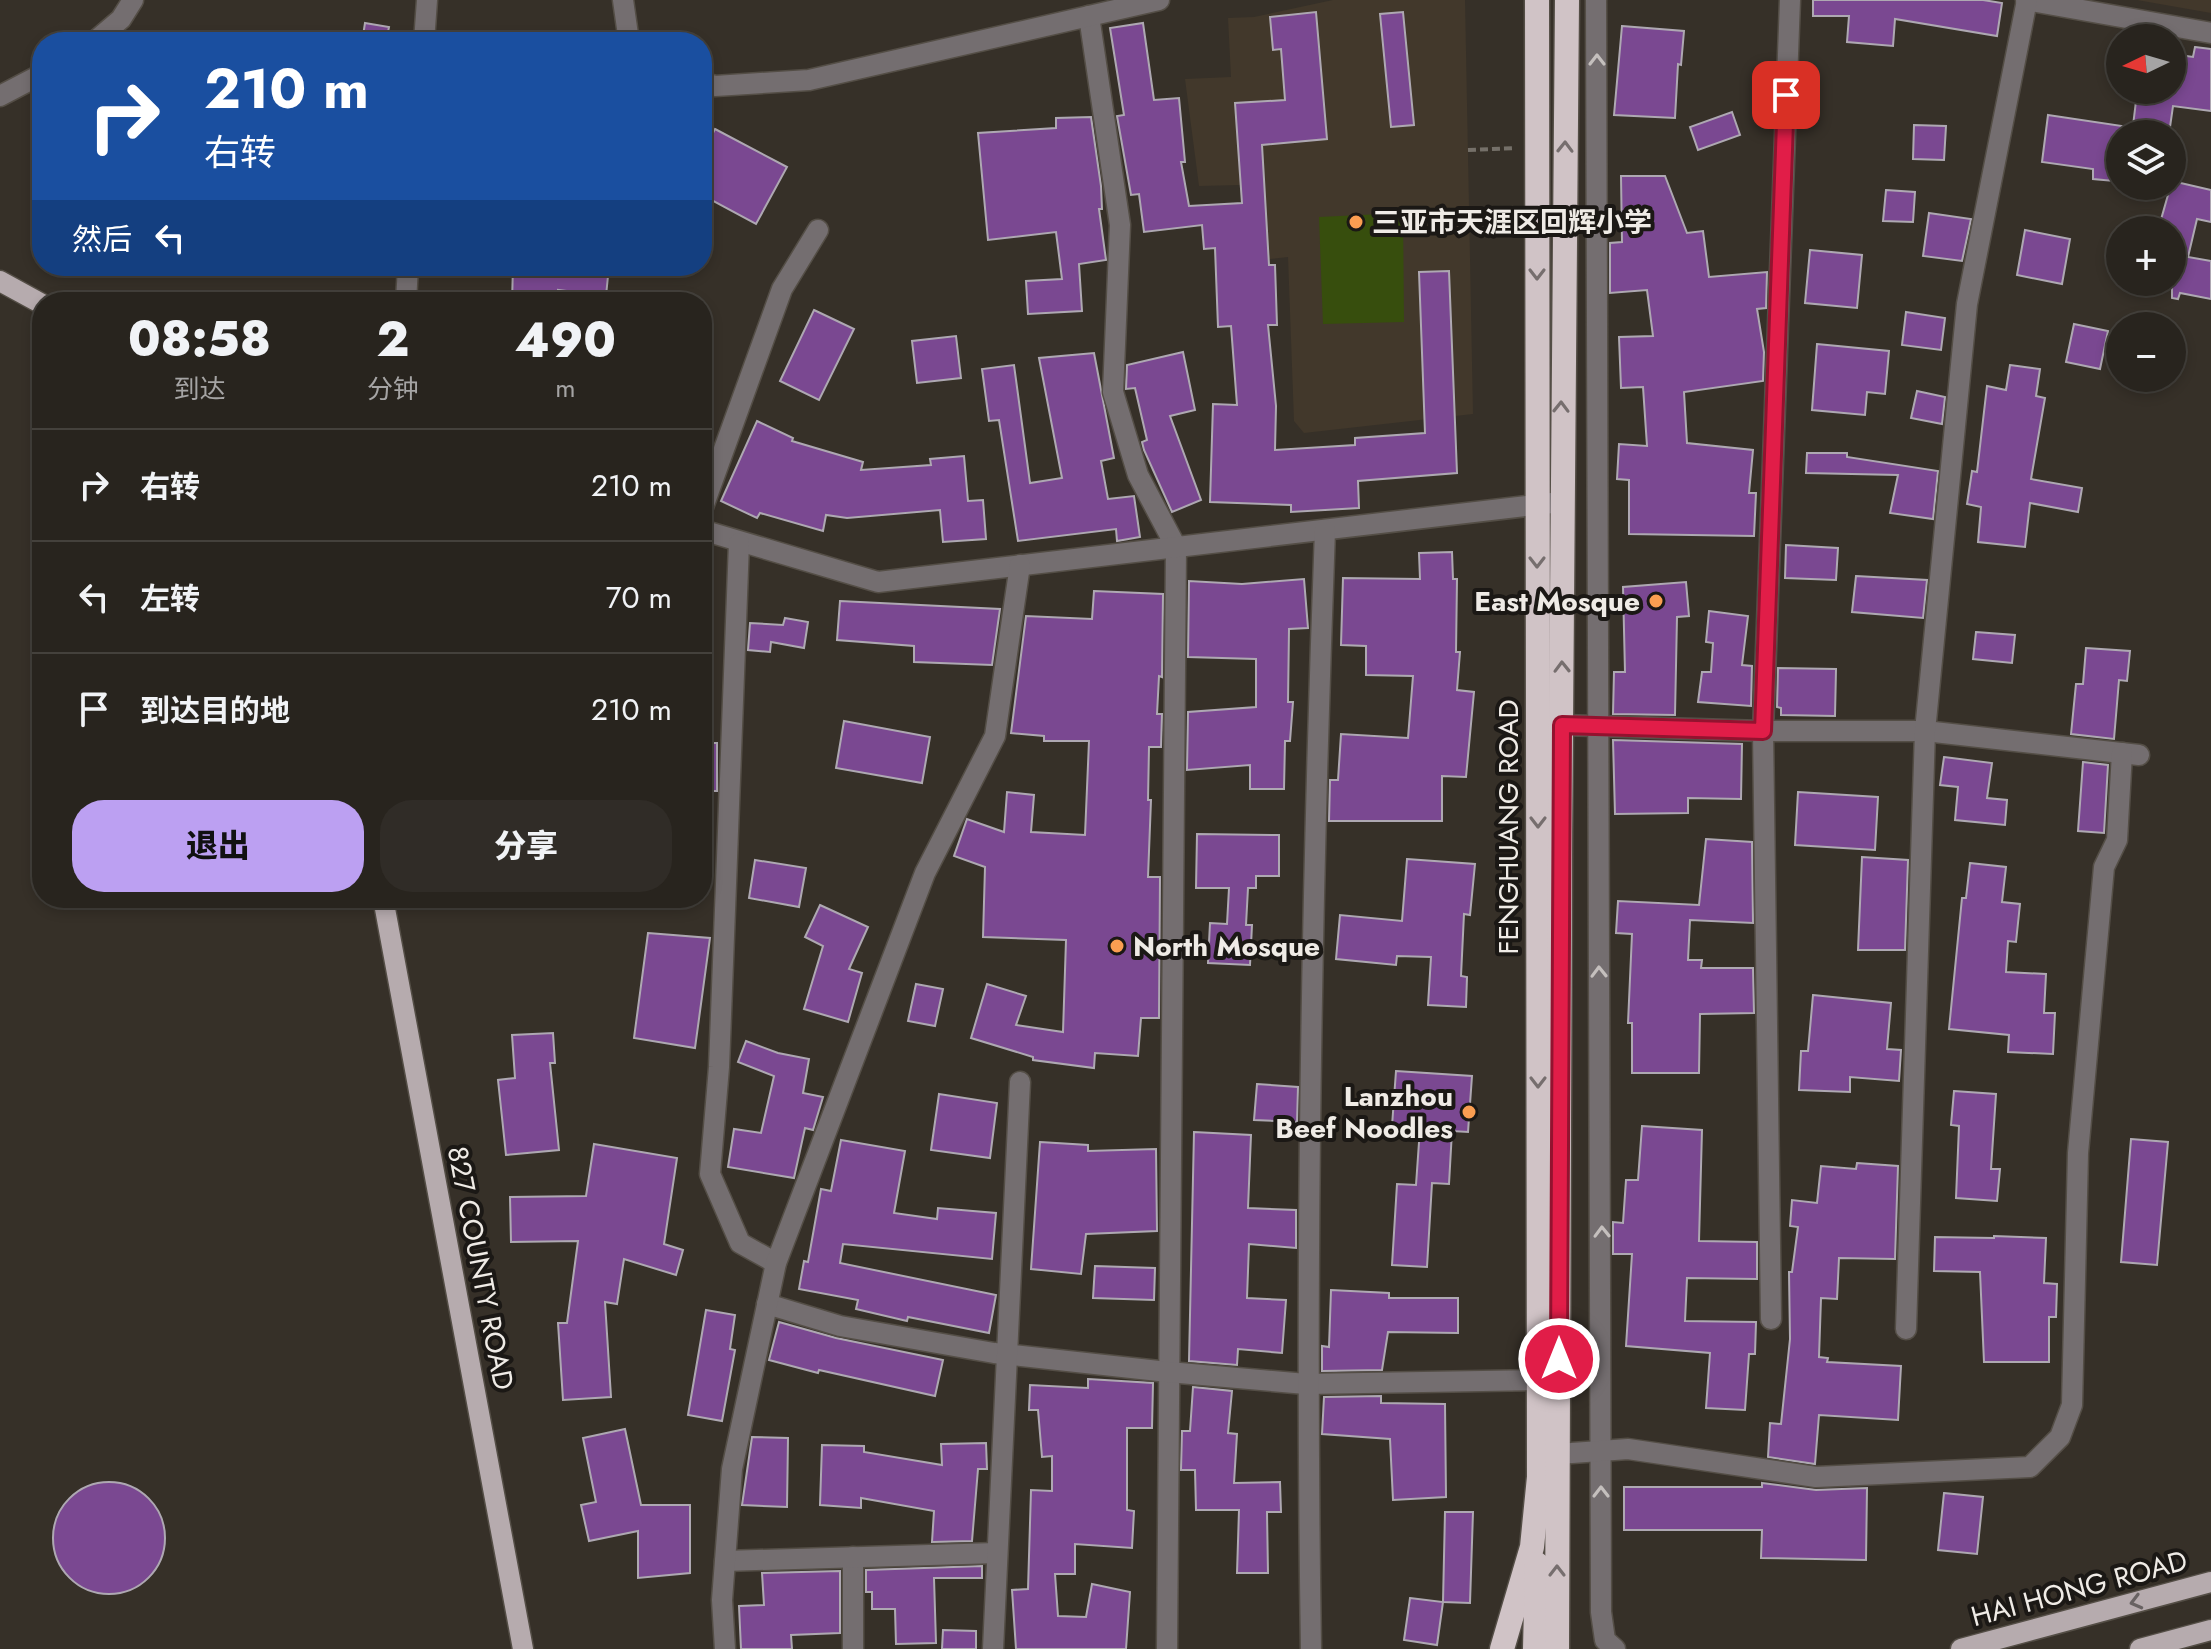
<!DOCTYPE html>
<html lang="zh">
<meta charset="utf-8">
<style>
body{margin:0;font-family:Jost,"Noto Sans SC",sans-serif;background:#302c27;color:#f1f3f6;height:100vh;display:flex;flex-direction:column;font-size:30px;white-space:nowrap}
*{box-sizing:border-box;margin:0}
p{font-size:26px;color:#a5a4a4}
.icon{flex:none;width:44px;height:44px;fill:none;stroke:currentColor;stroke-width:2;stroke-linecap:round;stroke-linejoin:round}
.map{position:relative;flex:1;overflow:hidden}
.side{position:absolute;left:32px;top:292px;width:680px;height:616px;display:flex;flex-direction:column;background:#28241e;border-radius:32px;box-shadow:0 4px 12px #0003,0 0 0 2px #44413c}
.side>*{flex:none}
.banner{position:absolute;left:32px;top:32px;width:680px;height:244px;border-radius:32px;box-shadow:0 4px 12px #0003,0 0 0 2px #44413c;background:#1a4fa0;color:#fff;overflow:hidden}
.needle{width:52px;rotate:265deg}
.tools{position:absolute;left:2106px;top:24px;display:grid;gap:16px}
.tools a{display:grid;place-items:center;width:80px;height:80px;border-radius:50%;background:#28241e;box-shadow:0 4px 12px #0003,0 0 0 2px #44413c;font-size:40px}
.pin{position:absolute;display:grid;place-items:center;width:68px;height:68px;color:#fff;margin:-34px;border-radius:16px;box-shadow:0 4px 12px #0006}
.me{position:absolute;width:88px;margin:-44px;rotate:0deg;stroke-linejoin:round;filter:drop-shadow(0 0 6px #0008)}
.turn{display:flex;align-items:center;gap:28px;height:168px;padding:0 40px;font-size:36px}
.turn .icon{width:104px;height:104px;stroke-width:2.5}
.turn b{display:block;font-size:56px;line-height:68px}
.then{display:flex;align-items:center;height:76px;padding:0 40px;background:#0003;gap:16px;font-size:30px}
.eta{display:flex;justify-content:space-evenly;align-items:center;height:136px;text-align:center}
.eta b{font-size:48px;font-weight:800;line-height:56px}
.action{display:flex;gap:16px;margin-top:auto;padding:16px 40px}
.action a{flex:1;height:92px;border-radius:32px;background:#bca0f2;color:#111;font-size:32px;font-weight:800;line-height:92px;text-align:center}
.action a+a{background:#302c27;color:#f1f3f6}
ul{padding:0;list-style:none}
li{display:flex;align-items:center;gap:24px;height:112px;padding:0 40px;border-top:2px solid #44413c}
li div{flex:1}
li b{display:block;font-size:30px}
li em{font-style:normal}
.map>svg:first-child{display:block}
.built{fill:#42382b}
.green{fill:#374e0d}
.building{fill:#7a4891;stroke:#aea8b2;stroke-width:2}
.lines{fill:none;stroke-linecap:round;stroke-linejoin:round}
.minor-casing{stroke:#544e46;stroke-width:23}
.major-casing{stroke:#544e46;stroke-width:23}
.highway-casing{stroke:#544e46;stroke-width:27}
.path{stroke:#757069;stroke-width:4;stroke-dasharray:8 4;stroke-linecap:butt}
.minor{stroke:#746e70;stroke-width:20}
.major{stroke:#b6abae;stroke-width:20}
.highway{stroke:#d0c3c6;stroke-width:24}
.oneway{stroke:#c4bfbd}
.oneway2{stroke:#766e6e}
.oneway3{stroke:#686262}
.route-casing{stroke:#92132f;stroke-width:20}
.route{stroke:#e11d48;stroke-width:14}
.poi-dot{fill:#fb9e51;stroke:#1b1815;stroke-width:3}
.labels{text-anchor:middle;stroke-width:8;stroke-linejoin:round;paint-order:stroke}
.poi-label{font-size:28px;font-weight:bold;fill:#efebe6;stroke:#1b1815;text-anchor:start}
.street-label{font-size:28px;fill:#efebe6;stroke:#1b1815}
</style>
<div class="map">
<svg width="2211" height="1649" viewBox="0 0 2211 1649">
<rect width="100%" height="100%" fill="#363028"/>
<!-- built -->
<g class="built">
<polygon points="1333,0 1465,0 1473,414 1304,433 1294,421 1288,257 1245,262 1240,185 1199,186 1185,79 1231,77 1228,18 1254,17"/>
<polygon points="2137,0 2211,0 2211,13"/>
</g>
<!-- green -->
<polygon class="green" points="1403,213 1404,322 1323,324 1319,217"/>
<!-- building -->
<g class="building">
<polygon points="1813,0 1983,0 2002,3 1997,36 1895,19 1893,46 1847,42 1849,16 1813,16"/>
<polygon points="1316,12 1327,139 1262,145 1269,265 1275,265 1277,325 1268,325 1276,406 1275,450 1355,445 1355,438 1425,433 1419,272 1449,271 1457,473 1358,481 1359,508 1291,512 1291,505 1210,502 1213,404 1237,405 1231,326 1218,327 1215,248 1204,249 1202,225 1144,232 1139,194 1131,195 1117,116 1124,115 1110,28 1143,23 1154,100 1179,98 1185,162 1181,162 1189,206 1242,203 1235,103 1285,100 1281,49 1273,50 1270,17"/>
<polygon points="1403,12 1414,125 1391,127 1380,14"/>
<polygon points="365,23 389,27 386,42 362,42"/>
<polygon points="1622,26 1684,31 1681,65 1678,64 1675,118 1614,115"/>
<polygon points="2195,47 2211,49 2211,111 2173,106 2169,134 2132,134 2136,101 2130,100 2130,90 2172,90 2172,54 2193,57"/>
<polygon points="1732,112 1740,135 1698,150 1690,127"/>
<polygon points="2048,115 2122,126 2114,181 2093,179 2093,169 2042,162"/>
<polygon points="1091,117 1101,186 1102,209 1099,209 1106,260 1079,264 1082,311 1028,314 1026,281 1062,279 1056,232 988,240 978,133 1056,128 1056,118"/>
<polygon points="1914,125 1946,126 1944,160 1913,159"/>
<polygon points="715,129 787,167 756,224 702,195 702,154"/>
<polygon points="1621,176 1665,176 1687,233 1703,231 1709,277 1767,272 1766,308 1757,309 1764,352 1763,381 1684,392 1687,443 1753,450 1749,493 1756,493 1754,536 1629,534 1629,480 1617,479 1619,444 1647,446 1643,387 1621,388 1619,337 1653,336 1647,290 1610,293 1610,243 1622,242"/>
<polygon points="2172,181 2211,190 2211,222 2197,219 2188,257 2211,261 2211,299 2180,293 2178,299 2172,298 2172,230 2158,230"/>
<polygon points="1886,190 1915,192 1913,222 1883,221"/>
<polygon points="1929,213 1971,219 1962,261 1923,256"/>
<polygon points="2025,230 2070,239 2062,284 2017,275"/>
<polygon points="1810,250 1862,255 1857,308 1805,303"/>
<polygon points="513,266 609,266 606,296 558,290 558,302 512,302"/>
<polygon points="814,310 854,329 819,400 780,381"/>
<polygon points="1906,312 1945,318 1941,350 1902,345"/>
<polygon points="2074,324 2108,331 2100,369 2066,362"/>
<polygon points="956,336 961,378 917,383 912,341"/>
<polygon points="1817,344 1889,351 1885,394 1867,392 1865,415 1812,410"/>
<polygon points="1183,352 1195,410 1170,416 1201,500 1172,512 1144,450 1142,442 1147,440 1135,388 1126,389 1127,365"/>
<polygon points="1094,353 1114,458 1101,461 1108,499 1134,496 1140,537 1117,541 1116,529 1018,541 999,420 989,421 982,369 1014,365 1030,483 1062,478 1039,358"/>
<polygon points="2010,365 2040,369 2036,396 2045,398 2031,479 2082,488 2078,512 2030,503 2025,547 1978,542 1981,507 1967,504 1972,471 1977,472 1987,386 2006,390"/>
<polygon points="1917,391 1945,397 1942,424 1911,418"/>
<polygon points="757,421 793,438 792,441 863,462 861,470 931,465 930,459 964,456 968,501 983,500 986,539 943,542 940,510 847,518 826,515 823,531 760,513 757,518 721,501"/>
<polygon points="1807,453 1847,453 1847,457 1938,471 1933,519 1890,513 1898,475 1806,473"/>
<polygon points="1786,545 1838,548 1836,580 1785,578"/>
<polygon points="1452,552 1453,579 1457,579 1456,652 1460,652 1457,690 1474,692 1466,777 1442,776 1442,821 1329,821 1330,780 1338,780 1341,734 1408,738 1413,676 1366,675 1366,646 1341,645 1343,578 1420,579 1419,553"/>
<polygon points="1856,576 1927,580 1923,618 1852,612"/>
<polygon points="1304,579 1308,628 1289,629 1288,702 1293,702 1290,741 1285,741 1284,789 1250,789 1250,765 1187,770 1188,712 1256,707 1256,659 1188,657 1189,581 1242,584"/>
<polygon points="1686,582 1689,616 1677,617 1675,715 1613,714 1614,672 1625,672 1623,587"/>
<polygon points="1094,591 1163,594 1162,677 1159,676 1157,714 1162,714 1161,747 1149,747 1148,800 1151,800 1148,877 1160,877 1159,1018 1141,1018 1138,1056 1095,1053 1094,1068 1033,1060 1033,1057 971,1038 987,984 1026,996 1016,1025 1063,1032 1066,940 983,937 985,867 954,856 967,819 1004,832 1007,792 1034,795 1031,832 1085,835 1089,741 1044,741 1044,736 1011,733 1026,616 1092,619"/>
<polygon points="840,601 1000,609 992,665 914,662 914,646 837,640"/>
<polygon points="1709,611 1748,616 1742,665 1752,666 1751,706 1698,702 1702,672 1711,672 1713,643 1706,642"/>
<polygon points="785,618 808,622 804,648 771,642 770,652 748,650 750,623 783,625"/>
<polygon points="1976,632 2015,635 2012,663 1973,659"/>
<polygon points="2086,648 2130,651 2127,681 2119,680 2114,739 2071,734 2076,684 2083,684"/>
<polygon points="1778,668 1836,669 1835,716 1781,715 1781,708 1777,707"/>
<polygon points="844,721 930,737 922,783 836,768"/>
<polygon points="1613,740 1742,744 1741,799 1688,798 1688,813 1615,814"/>
<rect x="702" y="743" width="15" height="48"/>
<polygon points="1944,757 1992,763 1987,798 2007,800 2005,825 1955,820 1958,787 1940,785"/>
<polygon points="2083,762 2108,765 2104,833 2078,831"/>
<polygon points="1798,792 1878,797 1875,850 1795,845"/>
<polygon points="1197,834 1279,835 1279,876 1256,876 1256,888 1248,888 1246,925 1252,925 1250,965 1208,963 1210,923 1227,924 1229,888 1196,888"/>
<polygon points="1706,839 1752,842 1753,923 1690,920 1688,960 1702,960 1701,968 1753,968 1754,1013 1700,1014 1699,1073 1632,1073 1632,1023 1628,1023 1632,934 1616,933 1618,901 1699,905"/>
<polygon points="1862,857 1908,860 1905,950 1858,950"/>
<polygon points="1407,859 1475,864 1470,915 1464,914 1461,976 1467,977 1466,1007 1428,1005 1431,957 1397,956 1396,965 1336,959 1340,915 1402,921"/>
<polygon points="755,860 806,868 799,907 749,898"/>
<polygon points="1970,863 2006,867 2002,902 2020,904 2016,942 2008,941 2006,972 2046,974 2044,1013 2055,1013 2053,1054 2008,1052 2009,1035 1949,1029 1962,898 1966,898"/>
<polygon points="820,905 868,927 849,969 862,973 848,1022 804,1009 823,946 805,937"/>
<polygon points="648,933 710,938 695,1048 634,1038"/>
<polygon points="916,984 943,989 935,1026 908,1021"/>
<polygon points="1813,995 1891,1003 1887,1049 1901,1050 1899,1081 1850,1077 1850,1092 1799,1090 1801,1051 1808,1051"/>
<polygon points="553,1033 555,1063 550,1063 559,1150 506,1155 498,1080 515,1078 512,1035"/>
<polygon points="746,1041 778,1053 809,1059 803,1093 823,1097 813,1130 805,1128 794,1178 728,1167 734,1129 761,1133 774,1076 738,1062"/>
<polygon points="1396,1071 1472,1076 1468,1132 1452,1131 1449,1184 1432,1183 1427,1267 1392,1265 1397,1184 1416,1185 1420,1128 1392,1126"/>
<polygon points="1257,1084 1298,1087 1297,1122 1254,1120"/>
<polygon points="1954,1091 1996,1094 1991,1169 2000,1169 1997,1201 1956,1198 1959,1126 1951,1125"/>
<polygon points="939,1094 997,1103 990,1158 931,1150"/>
<polygon points="1642,1126 1702,1130 1699,1241 1757,1242 1757,1279 1687,1278 1685,1321 1756,1322 1755,1354 1749,1354 1745,1410 1706,1408 1710,1353 1626,1346 1632,1254 1613,1254 1613,1222 1623,1223 1626,1180 1638,1180"/>
<polygon points="1194,1132 1251,1135 1248,1208 1296,1210 1296,1248 1249,1244 1247,1298 1286,1300 1282,1353 1238,1349 1237,1365 1189,1361"/>
<polygon points="2131,1139 2168,1142 2157,1265 2121,1262"/>
<polygon points="841,1140 905,1151 894,1213 937,1219 938,1208 996,1213 992,1259 843,1244 840,1263 996,1295 989,1333 908,1317 907,1321 856,1309 858,1300 799,1289 804,1261 808,1262 821,1189 831,1191"/>
<polygon points="1040,1142 1088,1145 1088,1151 1156,1149 1157,1231 1086,1234 1081,1274 1031,1269"/>
<polygon points="594,1144 677,1158 664,1244 683,1250 676,1275 624,1259 617,1304 605,1302 611,1397 563,1400 558,1323 567,1323 578,1241 511,1242 510,1197 586,1196"/>
<polygon points="1857,1163 1898,1166 1895,1259 1839,1258 1837,1299 1821,1298 1819,1357 1828,1358 1827,1362 1901,1366 1898,1420 1819,1415 1815,1464 1768,1457 1770,1423 1781,1424 1790,1339 1789,1272 1792,1272 1798,1227 1790,1226 1792,1200 1817,1203 1821,1166 1856,1169"/>
<polygon points="1994,1236 2046,1238 2044,1283 2057,1284 2056,1317 2049,1317 2049,1362 1984,1362 1980,1272 1934,1271 1935,1237 1994,1238"/>
<polygon points="1095,1266 1155,1268 1154,1300 1093,1298"/>
<polygon points="1331,1290 1389,1293 1389,1298 1458,1298 1458,1333 1388,1332 1382,1370 1322,1371 1322,1346 1329,1347"/>
<polygon points="706,1310 735,1315 730,1349 735,1350 722,1421 688,1415"/>
<polygon points="779,1322 836,1338 943,1360 935,1396 819,1370 818,1373 769,1360"/>
<polygon points="1088,1379 1153,1383 1152,1428 1127,1428 1127,1510 1134,1511 1132,1548 1075,1544 1075,1574 1055,1574 1058,1616 1086,1617 1092,1584 1130,1592 1126,1649 1016,1649 1012,1590 1028,1589 1031,1490 1052,1491 1052,1456 1042,1457 1038,1410 1029,1410 1030,1385 1088,1388"/>
<polygon points="1193,1387 1232,1391 1228,1433 1237,1434 1234,1483 1280,1482 1281,1512 1267,1512 1268,1573 1237,1573 1239,1510 1196,1510 1195,1470 1181,1470 1182,1431 1190,1431"/>
<polygon points="1381,1396 1381,1403 1445,1404 1446,1497 1393,1500 1390,1439 1322,1434 1324,1397"/>
<polygon points="625,1429 641,1505 690,1505 690,1573 638,1578 638,1531 589,1541 581,1505 596,1502 583,1438"/>
<polygon points="752,1437 788,1438 787,1507 742,1505"/>
<polygon points="986,1443 987,1469 978,1469 972,1541 932,1542 934,1511 861,1498 861,1508 820,1505 822,1445 864,1446 864,1452 942,1465 941,1444"/>
<circle cx="109" cy="1538" r="56"/>
<polygon points="1762,1483 1816,1490 1867,1488 1866,1560 1761,1558 1762,1530 1624,1530 1624,1487 1762,1487"/>
<polygon points="1944,1493 1983,1497 1977,1554 1938,1550"/>
<polygon points="1445,1512 1473,1512 1470,1603 1443,1602"/>
<polygon points="982,1566 982,1578 934,1578 936,1643 896,1644 895,1609 872,1609 872,1592 866,1592 866,1570"/>
<polygon points="840,1571 840,1633 791,1635 792,1649 741,1649 739,1606 764,1605 762,1573"/>
<polygon points="1410,1598 1443,1602 1437,1645 1404,1640"/>
<polygon points="943,1630 976,1631 976,1649 942,1649"/>
</g>
<g class="lines">
<defs>
<g id="minor">
<polyline points="623,0 629,42"/>
<polyline points="1596,0 1601,1612 1605,1640 1615,1649"/>
<polyline points="2026,0 2211,33"/>
<polyline points="1089,16 1120,225 1113,392 1138,475 1176,547 1167,1649"/>
<polyline points="94,42 121,19 133,0"/>
<polyline points="424,42 427,0"/>
<polyline points="702,82 715,86 809,80 1159,0"/>
<polyline points="0,96 42,74"/>
<polyline points="406,302 408,266"/>
<polyline points="702,510 782,289 818,230"/>
<polyline points="702,530 878,582 1552,503"/>
<polyline points="739,543 719,1067 710,1174 740,1243 776,1263"/>
<polyline points="1562,725 1763,731 1925,731 2139,755"/>
<polyline points="767,1304 840,1326 994,1353 1168,1372 1306,1384 1538,1380"/>
<polyline points="1771,1319 1763,731 1790,0"/>
<polyline points="1906,1329 1925,731 1967,304 2027,0"/>
<polyline points="1558,1454 1628,1449 1816,1477 2030,1467 2060,1437 2072,1405 2078,1153 2104,867 2117,840 2122,753"/>
<polyline points="853,1557 853,1649"/>
<polyline points="725,1561 997,1553"/>
<polyline points="725,1649 722,1600 732,1469 776,1263 925,873 995,736 1020,565"/>
<polyline points="993,1649 1020,1082"/>
<path d="M 1311,1649 C 1305,1276 1311,903 1325,530"/>
</g>
<g id="major">
<polyline points="0,281 42,304"/>
<polyline points="383,898 523,1649"/>
<polyline points="1961,1649 2211,1582"/>
<polyline points="2140,1649 2211,1630"/>
</g>
<g id="highway">
<polyline points="1502,1649 1532,1547 1539,1477 1537,0"/>
<polyline points="1535,1649 1537,1564"/>
<path d="M 1557,1649 C 1560,1099 1559,550 1567,0"/>
</g>
</defs>
<!-- minor casing -->
<use href="#minor" class="minor-casing"/>
<!-- major casing -->
<use href="#major" class="major-casing"/>
<!-- highway casing -->
<use href="#highway" class="highway-casing"/>
<!-- path -->
<polyline class="path" points="1468,150 1515,148"/>
<!-- minor -->
<use href="#minor" class="minor"/>
<!-- major -->
<use href="#major" class="major"/>
<!-- highway -->
<use href="#highway" class="highway"/>
</g>
<!-- one-way arrows -->
<defs><path id="oneway-chevron" d="M-2-3.5L2.5 0L-2 3.5" fill="none" stroke-width="1.6" stroke-linecap="round" stroke-linejoin="round" transform="scale(2)"/></defs>
<g class="oneway">
<use href="#oneway-chevron" transform="translate(1597 60) rotate(-90)"/>
<use href="#oneway-chevron" transform="translate(1599 972) rotate(-91)"/>
<use href="#oneway-chevron" transform="translate(1602 1232) rotate(-91)"/>
<use href="#oneway-chevron" transform="translate(1601 1492) rotate(-90)"/>
</g>
<g class="oneway2">
<use href="#oneway-chevron" transform="translate(1565 147) rotate(-89)"/>
<use href="#oneway-chevron" transform="translate(1537 274) rotate(90)"/>
<use href="#oneway-chevron" transform="translate(1561 407) rotate(-89)"/>
<use href="#oneway-chevron" transform="translate(1537 562) rotate(90)"/>
<use href="#oneway-chevron" transform="translate(1562 667) rotate(-91)"/>
<use href="#oneway-chevron" transform="translate(1538 822) rotate(90)"/>
<use href="#oneway-chevron" transform="translate(1538 1082) rotate(90)"/>
<use href="#oneway-chevron" transform="translate(1557 1571) rotate(-90)"/>
</g>
<use class="oneway3" href="#oneway-chevron" transform="translate(2136 1602) rotate(165)"/>
<g class="lines">
<defs>
<polyline id="route" points="1559,1359 1562,725 1763,731 1786,95"/>
</defs>
<!-- route casing -->
<use href="#route" class="route-casing"/>
<!-- route -->
<use href="#route" class="route"/>
</g>
<!-- markers -->
<g class="poi-dot">
<circle cx="1356" cy="222" r="8"/>
<circle cx="1656" cy="601" r="8"/>
<circle cx="1117" cy="946" r="8"/>
<circle cx="1469" cy="1112" r="8"/>
</g>
<g class="labels">
<!-- poi labels -->
<g class="poi-label">
<text x="1372" y="232">三亚市天涯区回辉小学</text>
<text x="1640" y="611" text-anchor="end">East Mosque</text>
<text x="1133" y="956">North Mosque</text>
<text x="1453" y="1106" text-anchor="end">Lanzhou<tspan x="1453" dy="32">Beef Noodles</tspan></text>
</g>
<!-- street labels -->
<g class="street-label">
<text transform="translate(1508 827) rotate(-90)" y="10">FENGHUANG ROAD</text>
<text transform="translate(481 1268) rotate(79)" y="10">827 COUNTY ROAD</text>
<text transform="translate(2079 1588) rotate(-15)" y="10">HAI HONG ROAD</text>
</g>
</g>
</svg>
<div class="tools">
<a><svg class="needle" viewBox="-14 -14 28 28"><path d="M0-13l5 13h-10z" fill="#e53935"/><path d="M0 13l5-13h-10z" fill="#a5a4a4"/></svg></a>
<a><svg class="icon" aria-label="layers" viewBox="0 0 24 24"><path d="M12 4l9 5-9 5-9-5zM3 14l9 5 9-5"/></svg></a>
<a>+</a>
<a>−</a>
</div>
<div class="pin" style="left:1786px;top:95px;background:#d93025"><svg class="icon" aria-label="arrive" viewBox="0 0 24 24"><path d="M6 21V4h12l-3 4 3 4H6"/></svg></div>
<svg class="me" style="left:1559px;top:1359px" viewBox="-20 -20 40 40"><circle r="17" fill="#e11d48" stroke="#fff" stroke-width="3"/><path d="M0-11L8 9 0 5-8 9z" fill="#fff"/></svg>
<div class="banner">
<div class="turn"><svg class="icon" aria-label="right" viewBox="0 0 24 24"><path d="M7 20v-9h11M14 6l5 5-5 5"/></svg><div><b>210 m</b>右转</div></div>
<div class="then">然后<svg class="icon" aria-label="left" viewBox="0 0 24 24"><path d="M17 20v-9H6M10 6l-5 5 5 5"/></svg></div>
</div>
<section class="side">
<div class="eta">
<div><b>08:58</b><p>到达</p></div>
<div><b>2</b><p>分钟</p></div>
<div><b>490</b><p>m</p></div>
</div>
<ul>
<li><svg class="icon" aria-label="right" viewBox="0 0 24 24"><path d="M7 20v-9h11M14 6l5 5-5 5"/></svg><div><b>右转</b></div><em>210 m</em></li>
<li><svg class="icon" aria-label="left" viewBox="0 0 24 24"><path d="M17 20v-9H6M10 6l-5 5 5 5"/></svg><div><b>左转</b></div><em>70 m</em></li>
<li><svg class="icon" aria-label="arrive" viewBox="0 0 24 24"><path d="M6 21V4h12l-3 4 3 4H6"/></svg><div><b>到达目的地</b></div><em>210 m</em></li>
</ul>
<div class="action"><a>退出</a><a>分享</a></div>
</section>
</div>
